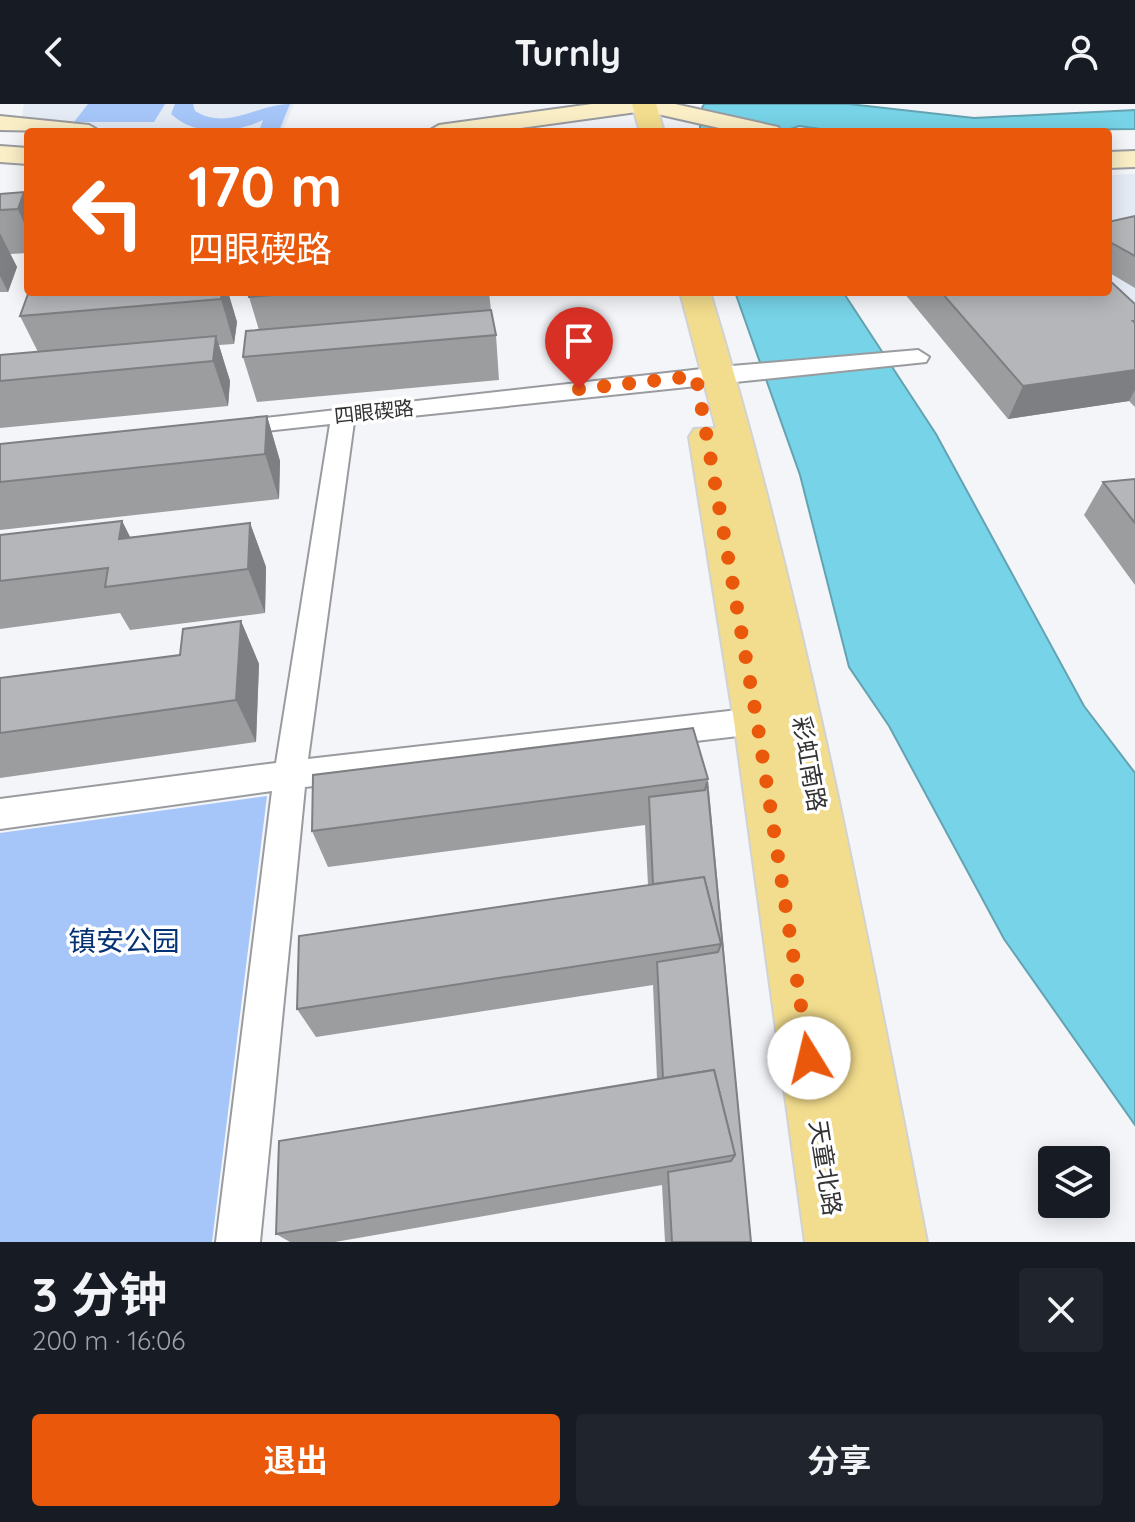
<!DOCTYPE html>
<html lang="zh">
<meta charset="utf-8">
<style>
body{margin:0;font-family:Quicksand,"Noto Sans SC",sans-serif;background:#20242c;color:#f1f3f6;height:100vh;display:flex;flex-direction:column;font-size:30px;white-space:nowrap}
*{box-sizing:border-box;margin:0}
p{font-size:26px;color:#9ea1a6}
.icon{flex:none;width:44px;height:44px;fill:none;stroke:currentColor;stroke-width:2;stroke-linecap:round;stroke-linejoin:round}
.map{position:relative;height:1138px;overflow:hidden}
.details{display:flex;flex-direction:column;background:#171b24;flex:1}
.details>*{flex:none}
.hud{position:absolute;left:24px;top:24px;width:1088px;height:168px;border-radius:8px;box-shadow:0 4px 20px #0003;background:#ea580c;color:#fff;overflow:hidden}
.fabs{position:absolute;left:1038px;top:1042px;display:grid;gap:16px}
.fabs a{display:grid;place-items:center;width:72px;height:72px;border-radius:8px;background:#171b24;box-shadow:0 4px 20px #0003;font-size:40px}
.pin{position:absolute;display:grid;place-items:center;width:68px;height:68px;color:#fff;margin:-82px -34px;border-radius:50% 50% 50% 0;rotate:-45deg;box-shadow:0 0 8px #0007}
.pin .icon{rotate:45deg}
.me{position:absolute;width:88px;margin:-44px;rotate:351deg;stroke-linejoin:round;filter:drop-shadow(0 0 6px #0008)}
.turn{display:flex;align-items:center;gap:28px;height:168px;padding:0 32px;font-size:36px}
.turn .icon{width:104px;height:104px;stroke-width:2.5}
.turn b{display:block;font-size:56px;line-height:68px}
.round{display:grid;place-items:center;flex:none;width:84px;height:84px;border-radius:8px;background:#20242c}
.summary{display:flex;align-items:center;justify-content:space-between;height:136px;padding:0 32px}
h1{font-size:48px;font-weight:700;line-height:60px}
.action{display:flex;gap:16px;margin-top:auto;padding:16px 32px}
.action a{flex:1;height:92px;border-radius:8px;background:#ea580c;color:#fff;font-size:32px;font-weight:700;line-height:92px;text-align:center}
.action a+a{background:#20242c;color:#f1f3f6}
header{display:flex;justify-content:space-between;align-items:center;height:104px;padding:0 32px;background:#171b24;font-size:36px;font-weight:700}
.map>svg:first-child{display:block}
.built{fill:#e4ebf5}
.green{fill:#a6c6f9}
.water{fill:#77d3e7;stroke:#63a3b2;stroke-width:2}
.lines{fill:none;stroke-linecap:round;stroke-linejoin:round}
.street-casing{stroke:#999b9e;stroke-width:4}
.secondary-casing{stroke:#999b9e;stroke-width:4}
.primary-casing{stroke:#d2d2d3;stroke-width:4}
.street{fill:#fff;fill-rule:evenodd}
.secondary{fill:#f9eec6;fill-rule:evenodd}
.primary{fill:#f2dc8d;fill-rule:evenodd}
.wall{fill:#9b9d9f}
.shaded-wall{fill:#7e7f82}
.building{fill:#b4b6b9;stroke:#7e7f82;stroke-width:2}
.route{stroke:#ea580c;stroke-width:14;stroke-dasharray:0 25.2}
.labels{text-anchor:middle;stroke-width:7;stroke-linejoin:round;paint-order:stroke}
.far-street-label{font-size:20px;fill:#333335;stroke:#fff}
.street-label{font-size:24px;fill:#333335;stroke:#fff}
.near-park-label{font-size:28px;fill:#053274;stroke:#fff}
</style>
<header><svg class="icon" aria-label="back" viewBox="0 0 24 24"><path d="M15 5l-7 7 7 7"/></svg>Turnly<svg class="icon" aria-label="person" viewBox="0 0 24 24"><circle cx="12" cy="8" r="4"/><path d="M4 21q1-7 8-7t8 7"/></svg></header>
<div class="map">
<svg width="1135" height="1138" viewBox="0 0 1135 1138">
<rect width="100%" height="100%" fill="#f3f5f9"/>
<!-- built -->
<g class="built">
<polygon points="24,0 294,0 282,28 152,28 64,20 22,12"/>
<polygon points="1135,70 1135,238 1108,188 1108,71"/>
</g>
<!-- green -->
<g class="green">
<polygon points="88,0 165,0 154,18 74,18"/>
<path d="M 175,0 L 193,0 L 195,7 C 227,27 258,0 290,0 L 279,27 L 259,27 L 263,16 C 236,29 195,33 171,10 Z"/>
<polygon points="267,692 212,1138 0,1138 0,729"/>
</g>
<!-- water -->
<g class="water">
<polygon points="704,0 849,0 974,14 1135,6 1135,25 842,28 799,22 782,28 700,28 700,8"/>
<polygon points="735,188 843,188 936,330 1084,602 1135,669 1135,1021 1004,835 889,622 849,563 800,371"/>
</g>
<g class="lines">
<defs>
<polygon id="street" points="918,246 929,253 926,258 354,318 308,655 772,602 783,606 788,615 783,624 772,628 305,683 260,1138 216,1138 272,687 0,725 0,695 276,659 330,320 229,331 221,329 217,324 221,319 720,263"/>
<g id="secondary">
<polygon points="592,0 675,0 778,23 781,28 737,28 644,7 492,28 427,28 439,21"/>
<polygon points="0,12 89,21 101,28 0,26"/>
<polygon points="0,42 28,44 28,60 0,58"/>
<polygon points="1135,47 1135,63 1108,64 1108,48"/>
</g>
<g id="primary">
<polygon points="632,0 656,0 664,28 640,28"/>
<path d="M 680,188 L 710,188 C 805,500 865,818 927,1138 L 805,1138 L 734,617 L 689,333 L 694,325 L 716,324 Z"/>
</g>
</defs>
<!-- street casing -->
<use href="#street" class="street-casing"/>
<!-- secondary casing -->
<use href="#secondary" class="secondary-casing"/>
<!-- primary casing -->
<use href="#primary" class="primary-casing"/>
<!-- street -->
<use href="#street" class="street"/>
<!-- secondary -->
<use href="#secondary" class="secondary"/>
<!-- primary -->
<use href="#primary" class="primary"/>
</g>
<!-- wall -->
<g class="wall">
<polygon points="0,90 28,97 28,149 10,150 17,163 8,188 0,188"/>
<polygon points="1135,112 1135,184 1108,168 1108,118"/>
<polygon points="228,188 237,218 234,240 219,241 230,277 228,302 0,324 0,251 38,248 20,212"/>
<polygon points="250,188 489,188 491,206 496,231 499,276 257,298 243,253 259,226 249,193"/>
<polygon points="904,188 1108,188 1135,200 1135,303 1129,297 1008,315 904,189"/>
<polygon points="267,312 280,357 279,395 0,426 0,340"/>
<polygon points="1135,375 1135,481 1084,411 1103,378"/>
<polygon points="122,417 130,433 250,419 266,463 265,509 130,526 120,509 0,525 0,431"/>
<polygon points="241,517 259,560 256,638 0,674 0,574 180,551"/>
<polygon points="708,675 751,1138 665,1138 662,1081 335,1138 290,1138 276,1130 657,975 653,881 316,933 297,905 648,781 645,721 328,763 312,727"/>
</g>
<!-- shaded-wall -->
<g class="shaded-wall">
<polygon points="24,88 28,97 28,128 18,105"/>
<polygon points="0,129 17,163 8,188 0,172"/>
<polygon points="222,188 228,188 237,218 234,240 221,195"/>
<polygon points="216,232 230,277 228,302 213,257"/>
<polygon points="1135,266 1135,286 1129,297 1008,315 1023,282"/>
<polygon points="267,312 280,357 279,395 265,350"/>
<polygon points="122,417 144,461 142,479 119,435"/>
<polygon points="250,419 266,463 265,509 248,465"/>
<polygon points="241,517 259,560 256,638 236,596"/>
</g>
<!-- building -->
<g class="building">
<polygon points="24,88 18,105 0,106 0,90"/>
<polygon points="1135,112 1135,152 1108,137 1108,118"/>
<polygon points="1108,175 1135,200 1135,217 1133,217 1135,219 1135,266 1023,282 941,188 1108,188"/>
<polygon points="50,188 222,188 221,195 20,212 28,190"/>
<polygon points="250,188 306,188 249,193"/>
<polygon points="491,206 496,231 243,253 246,227"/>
<polygon points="216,232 213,257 0,277 0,251"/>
<polygon points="267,312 265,350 0,378 0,340"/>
<polygon points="1135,375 1135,419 1103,378"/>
<polygon points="122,417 119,435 250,419 248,465 105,483 108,464 0,477 0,431"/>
<polygon points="241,517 236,596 0,629 0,574 180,551 183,525"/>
<polygon points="693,624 708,675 312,727 313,671"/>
<polygon points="707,678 751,1138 672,1138 668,1068 731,1057 735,1051 714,966 663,974 657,858 718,848 721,840 704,773 653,780 649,693 705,686"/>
<polygon points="704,773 721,840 297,905 299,832"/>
<polygon points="714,966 735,1051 276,1130 279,1037"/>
</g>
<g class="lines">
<!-- route -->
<polyline class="route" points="579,285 696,272 757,617 809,954"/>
</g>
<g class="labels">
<!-- far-street labels -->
<g class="far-street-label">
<text transform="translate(374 308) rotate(-6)" y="7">四眼碶路</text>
</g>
<!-- street labels -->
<g class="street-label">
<text transform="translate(809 660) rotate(80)" y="8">彩虹南路</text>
<text transform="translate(825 1064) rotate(81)" y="8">天童北路</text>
</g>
<!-- near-park labels -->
<g class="near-park-label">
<text x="124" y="847">镇安公园</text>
</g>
</g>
</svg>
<div class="fabs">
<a><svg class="icon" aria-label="layers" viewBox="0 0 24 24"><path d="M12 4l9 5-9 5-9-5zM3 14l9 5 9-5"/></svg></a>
</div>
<div class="pin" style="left:579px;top:285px;background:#d93025"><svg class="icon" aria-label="arrive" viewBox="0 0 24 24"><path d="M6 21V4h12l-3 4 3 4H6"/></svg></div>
<svg class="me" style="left:809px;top:954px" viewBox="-20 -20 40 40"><circle r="19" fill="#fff"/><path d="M0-13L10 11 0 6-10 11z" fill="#ea580c"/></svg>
<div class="hud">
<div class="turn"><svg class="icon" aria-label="left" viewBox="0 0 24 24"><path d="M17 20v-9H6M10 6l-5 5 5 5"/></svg><div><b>170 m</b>四眼碶路</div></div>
</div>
</div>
<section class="details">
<div class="summary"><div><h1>3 分钟</h1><p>200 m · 16:06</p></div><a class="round"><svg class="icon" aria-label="close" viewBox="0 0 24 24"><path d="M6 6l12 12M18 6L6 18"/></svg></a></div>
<div class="action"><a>退出</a><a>分享</a></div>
</section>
